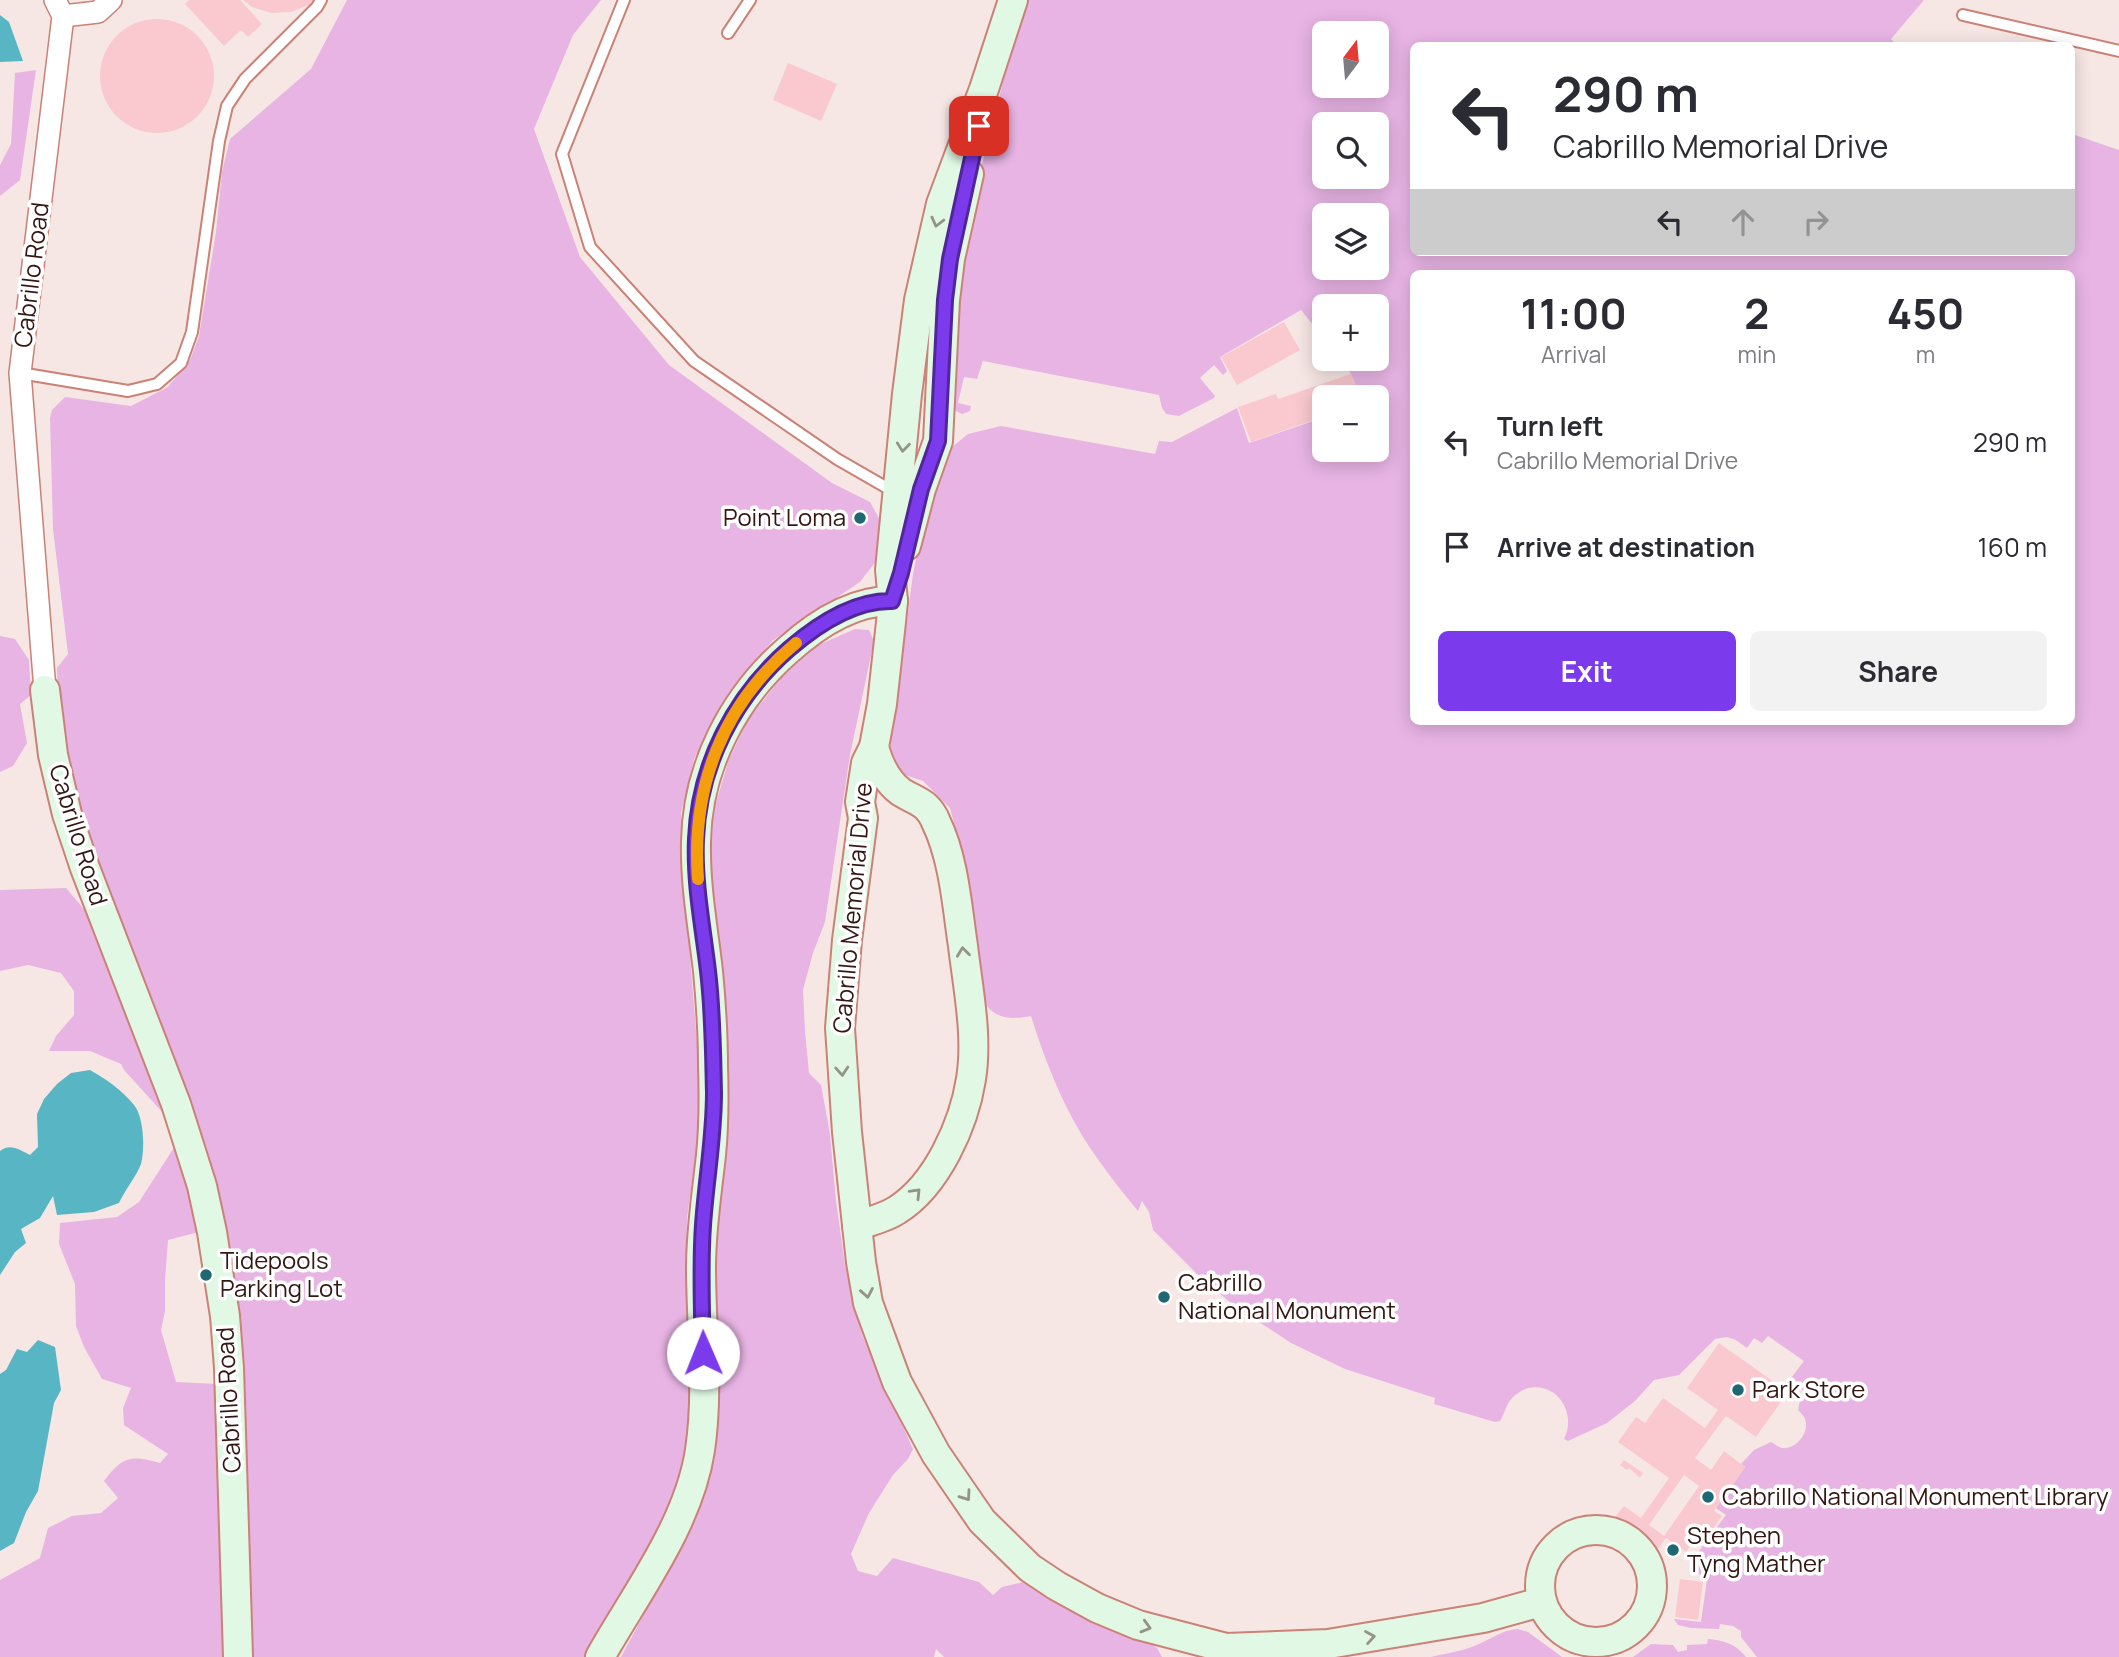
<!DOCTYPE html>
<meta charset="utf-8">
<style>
body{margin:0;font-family:Manrope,sans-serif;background:#f2f2f3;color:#2b2b33;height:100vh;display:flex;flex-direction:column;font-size:26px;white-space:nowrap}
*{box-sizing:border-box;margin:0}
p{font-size:23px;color:#7c7c81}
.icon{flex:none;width:38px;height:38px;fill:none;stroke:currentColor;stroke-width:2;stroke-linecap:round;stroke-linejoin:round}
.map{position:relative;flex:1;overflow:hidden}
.panel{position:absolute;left:1410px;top:270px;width:665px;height:455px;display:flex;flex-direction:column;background:#fff;border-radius:10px;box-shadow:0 4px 18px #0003}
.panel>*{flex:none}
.banner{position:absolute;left:1410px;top:42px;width:665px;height:214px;border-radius:10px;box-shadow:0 4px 18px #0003;background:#fff;color:#2b2b33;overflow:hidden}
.needle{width:46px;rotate:16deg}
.controls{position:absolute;left:1312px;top:21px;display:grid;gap:14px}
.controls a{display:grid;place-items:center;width:77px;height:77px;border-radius:10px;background:#fff;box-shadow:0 4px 18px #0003;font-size:35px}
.pin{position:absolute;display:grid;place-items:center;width:60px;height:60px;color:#fff;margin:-30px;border-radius:14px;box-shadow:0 4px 10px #0006}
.me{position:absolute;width:77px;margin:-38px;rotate:359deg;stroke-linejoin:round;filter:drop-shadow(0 0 5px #0008)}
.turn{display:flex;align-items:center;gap:24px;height:147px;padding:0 28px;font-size:32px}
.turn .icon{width:91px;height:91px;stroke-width:2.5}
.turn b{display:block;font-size:49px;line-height:60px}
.lanes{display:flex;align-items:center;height:66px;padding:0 28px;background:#0003;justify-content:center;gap:35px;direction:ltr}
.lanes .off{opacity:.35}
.eta{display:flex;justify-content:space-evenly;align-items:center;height:119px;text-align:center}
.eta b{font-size:42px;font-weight:700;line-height:49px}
.button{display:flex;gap:14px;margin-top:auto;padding:14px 28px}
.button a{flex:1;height:80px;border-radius:10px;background:#7c3aed;color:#fff;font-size:28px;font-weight:700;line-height:80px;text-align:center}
.button a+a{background:#f2f2f3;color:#2b2b33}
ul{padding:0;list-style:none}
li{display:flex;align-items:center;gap:21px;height:105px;padding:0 28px}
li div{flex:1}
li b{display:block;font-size:26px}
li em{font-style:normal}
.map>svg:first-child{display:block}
.green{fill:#e8b4e4;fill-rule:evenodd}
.water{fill:#57b5c4}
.building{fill:#fac9cf;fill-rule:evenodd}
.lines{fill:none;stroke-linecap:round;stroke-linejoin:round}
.lane-casing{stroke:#cb8176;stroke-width:14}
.street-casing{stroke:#cb8176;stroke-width:24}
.secondary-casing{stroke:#cb8176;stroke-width:32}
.lane{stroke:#fff;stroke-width:10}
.street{stroke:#fff;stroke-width:21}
.secondary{stroke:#e0f8e4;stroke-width:28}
.oneway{stroke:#939386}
.route-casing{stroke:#51269a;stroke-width:18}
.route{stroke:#7c3aed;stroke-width:12}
.slow{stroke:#f59e0b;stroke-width:12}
.poi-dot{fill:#1e6873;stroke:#fff;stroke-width:2.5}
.labels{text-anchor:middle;stroke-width:7;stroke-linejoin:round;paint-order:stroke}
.street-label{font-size:24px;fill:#341713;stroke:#fff}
.poi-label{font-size:24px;fill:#341713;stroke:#fff;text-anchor:start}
</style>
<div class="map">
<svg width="2119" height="1657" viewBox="0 0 2119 1657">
<rect width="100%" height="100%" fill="#f7e7e4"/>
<!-- green -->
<g class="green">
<polygon points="347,0 601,0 573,35 534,129 580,257 669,365 832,483 870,502 880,520 877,560 860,582 772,641 727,697 694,759 681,813 682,856 699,1068 697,1144 687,1218 686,1307 690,1370 691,1419 687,1451 677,1486 664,1518 585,1657 247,1657 238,1323 75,803 63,738 64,711 58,700 57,668 68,654 53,529 50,418 52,410 65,397 131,406 168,387 190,360 199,336 216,232 222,172 230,139 311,69"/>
<path d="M 1027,0 L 1924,0 L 1891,39 L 1897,45 L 1414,46 L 1414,252 L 2072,252 L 2072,134 L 2119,150 L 2119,1657 L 1757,1657 L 1741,1637 L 1741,1631 L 1733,1626 L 1720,1624 L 1719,1629 L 1691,1628 L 1678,1625 L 1674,1619 L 1701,1622 L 1707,1579 L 1696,1572 L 1693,1559 L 1726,1515 L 1716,1508 L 1745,1467 L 1741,1464 L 1754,1450 L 1771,1442 C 1775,1444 1778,1447 1782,1448 C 1796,1450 1810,1432 1805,1419 C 1804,1416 1800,1412 1798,1410 L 1803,1385 L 1791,1378 L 1804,1361 L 1768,1336 L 1762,1343 L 1754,1338 L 1747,1348 L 1736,1340 L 1727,1337 L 1715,1339 L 1679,1375 L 1654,1380 L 1635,1401 L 1607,1423 L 1568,1441 L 1564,1439 C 1581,1404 1542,1370 1513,1397 C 1506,1404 1505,1413 1500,1421 L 1495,1422 L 1434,1404 L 1435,1398 L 1345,1369 L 1291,1343 L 1232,1304 L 1196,1273 L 1153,1230 L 1149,1212 L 1142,1201 L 1138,1211 C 1123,1193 1108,1174 1095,1155 C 1066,1114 1046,1064 1031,1016 C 1005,1021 990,1017 979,993 L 966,869 L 950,808 L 923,781 L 905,775 L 896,766 L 891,755 L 891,741 L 913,574 L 922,529 L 937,472 L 952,447 L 968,434 L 1001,426 L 1155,454 L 1159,441 L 1172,442 L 1237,408 L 1249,443 L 1325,417 L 1325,450 L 1377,450 L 1377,397 L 1360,397 L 1351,374 L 1340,359 L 1377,359 L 1377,306 L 1325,306 L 1325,340 L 1301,310 L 1220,357 L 1227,371 L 1223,375 L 1214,365 L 1200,378 L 1215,396 L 1214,398 L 1179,416 L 1166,414 L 1162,408 L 1159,395 L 983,361 L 977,379 L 964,377 L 958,403 L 971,406 L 970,411 L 962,414 L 956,411 L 953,405 L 953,347 L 966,227 L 1009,59 ZM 1325,33 L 1377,33 L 1377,86 L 1325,86 ZM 1325,124 L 1377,124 L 1377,177 L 1325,177 ZM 1325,215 L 1377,215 L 1377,268 L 1325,268 ZM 1414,273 L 2072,273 L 2072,721 L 1414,721 Z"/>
<polygon points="36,70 20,180 0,196 0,165 11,144 15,73"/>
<polygon points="855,629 869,630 874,641 850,755 825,922 813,953 803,990 805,1031 809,1073 821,1085 830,1134 836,1201 845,1265 862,1335 913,1449 908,1459 893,1475 869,1513 851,1554 858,1571 877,1576 893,1558 979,1582 993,1595 1002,1587 1027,1581 1144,1639 1157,1648 1162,1657 944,1657 936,1649 934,1657 621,1657 688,1532 707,1486 717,1419 713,1247 727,1128 727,1064 725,1002 712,891 710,854 713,813 729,759 748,720 780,679 816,646"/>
<polygon points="0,636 15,639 29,660 31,695 20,704 27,743 13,766 0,772"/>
<polygon points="66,888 94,921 135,1026 164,1114 124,1070 121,1064 90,1051 49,1051 56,1036 74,1015 74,991 61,973 28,965 0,971 0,890"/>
<path d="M 175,1146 L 199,1232 L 168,1240 L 165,1280 L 165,1311 L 161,1330 L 176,1382 L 219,1384 L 227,1657 L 0,1657 L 0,1580 L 40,1558 L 48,1528 L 72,1516 L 101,1513 L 118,1498 L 104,1481 C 123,1456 131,1455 160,1463 L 168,1454 L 124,1425 L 123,1408 L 131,1388 L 102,1379 L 84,1347 L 76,1326 L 75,1284 L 59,1244 L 60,1223 L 117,1217 L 139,1202 Z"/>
<path d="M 1518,1629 L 1528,1632 L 1562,1657 L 1431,1657 C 1447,1653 1465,1651 1481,1643 C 1494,1637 1503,1630 1518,1629 Z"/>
<path d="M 1708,1639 C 1723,1640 1736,1644 1746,1657 L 1633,1657 L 1651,1644 L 1673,1645 L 1678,1652 L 1687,1650 L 1687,1645 L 1707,1644 Z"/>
</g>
<!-- water -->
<g class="water">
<polygon points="0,15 9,22 23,61 0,62"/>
<path d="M 90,1070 C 106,1079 122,1090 134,1105 C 144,1117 145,1149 141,1164 C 137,1175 125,1190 119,1203 L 94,1212 L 57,1215 L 53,1196 L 40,1218 L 21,1229 L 26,1243 L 15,1252 L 0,1275 L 0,1151 C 11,1143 19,1150 30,1155 L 38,1147 L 37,1114 L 44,1099 L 57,1084 L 71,1073 Z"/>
<polygon points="38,1340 55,1347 61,1390 54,1403 38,1491 26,1512 14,1543 0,1551 0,1374 6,1370 17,1349 27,1352"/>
</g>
<!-- building -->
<g class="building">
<polygon points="189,0 240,0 262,24 248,37 241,30 224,46 185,4"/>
<polygon points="243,0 314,0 309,5 291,12 271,13 252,7"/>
<circle cx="157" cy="76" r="57"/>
<polygon points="788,63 837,84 821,121 773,100"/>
<polygon points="1284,322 1300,350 1237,385 1221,357"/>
<polygon points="1351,374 1359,397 1325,397 1325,416 1251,442 1238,407 1276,394 1278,399"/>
<path d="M 1719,1343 L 1788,1392 L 1756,1437 L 1726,1416 L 1695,1458 L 1711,1470 L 1724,1451 L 1745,1467 L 1714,1511 L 1722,1516 L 1706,1539 L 1698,1534 L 1686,1552 L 1666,1538 L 1656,1551 L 1640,1532 L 1614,1518 L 1624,1506 L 1641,1518 L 1669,1478 L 1618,1442 L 1636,1417 L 1645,1423 L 1663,1398 L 1705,1428 L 1718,1410 L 1687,1388 ZM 1684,1475 L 1699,1486 L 1664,1536 L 1649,1525 Z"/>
<polygon points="1624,1460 1643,1473 1640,1478 1629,1468 1627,1470 1620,1465"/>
<polygon points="1680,1579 1703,1582 1698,1620 1675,1617"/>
</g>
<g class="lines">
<defs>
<g id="lane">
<polyline points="624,0 562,154 590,247 694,361 837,459 896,493"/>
<polyline points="1963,15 2119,51"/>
<polyline points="728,33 750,0"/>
<polyline points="20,373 128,391 157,384 181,363 192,332 219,141 227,106 245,79 317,7 321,0"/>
</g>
<g id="street">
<polyline points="63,16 98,12 111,0"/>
<polyline points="45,690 20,373 63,16 55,0"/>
</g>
<g id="secondary">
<polyline points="1013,0 984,89 941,204 919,300 907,394 890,570 893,601 891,622 882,704 874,747 866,763 860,802 863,818 847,940 840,1028 847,1132 861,1262 868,1303 897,1382 936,1454 982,1521 1030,1568 1057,1586 1097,1608 1138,1625 1226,1648 1328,1644 1483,1618 1541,1602"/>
<polyline points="906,546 921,489 938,441 945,300 950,259 969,174"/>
<polyline points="45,690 53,755 67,814 85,868 176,1104 202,1186 212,1232 225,1316 229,1368 238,1657"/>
<path d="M 857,1226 C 870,1221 885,1218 897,1210 C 937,1185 964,1124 971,1079 C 978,1036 968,989 963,946 C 957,906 954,859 936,822 C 928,802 917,802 901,792 C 886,781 879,765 874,747"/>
<circle cx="1596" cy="1586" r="56"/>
<path d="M 600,1657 C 636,1593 689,1524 700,1450 C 709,1390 701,1327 701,1267 C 701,1229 707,1192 711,1155 C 714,1125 714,1096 713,1066 C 713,1035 711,1003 708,971 C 703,928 695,885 696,842 C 697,768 733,698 788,650 C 817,624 853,600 893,601"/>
</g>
</defs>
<!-- lane casing -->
<use href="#lane" class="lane-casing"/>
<!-- street casing -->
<use href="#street" class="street-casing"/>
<!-- secondary casing -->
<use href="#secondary" class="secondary-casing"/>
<!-- lane -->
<use href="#lane" class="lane"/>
<!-- street -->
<use href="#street" class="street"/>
<!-- secondary -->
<use href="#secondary" class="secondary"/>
</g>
<!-- one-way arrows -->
<defs><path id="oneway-chevron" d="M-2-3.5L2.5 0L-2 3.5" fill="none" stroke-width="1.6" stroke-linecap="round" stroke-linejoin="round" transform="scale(1.75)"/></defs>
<g class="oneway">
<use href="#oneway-chevron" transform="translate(937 222) rotate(104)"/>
<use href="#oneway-chevron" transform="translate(903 447) rotate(96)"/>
<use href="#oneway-chevron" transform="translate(963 952) rotate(-97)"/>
<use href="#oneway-chevron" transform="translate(842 1071) rotate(86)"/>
<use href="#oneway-chevron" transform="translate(916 1193) rotate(-46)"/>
<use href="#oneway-chevron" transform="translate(867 1293) rotate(80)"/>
<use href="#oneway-chevron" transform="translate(966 1496) rotate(55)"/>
<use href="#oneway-chevron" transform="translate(1146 1627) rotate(16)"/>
<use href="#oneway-chevron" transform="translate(1370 1637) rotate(-10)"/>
</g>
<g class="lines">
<defs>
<path id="route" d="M 703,1353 C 702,1310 700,1268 703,1225 C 706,1181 714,1138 714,1093 C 713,1053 713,1012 708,971 C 703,928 694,883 696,839 C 699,765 734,697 789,649 C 818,624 854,600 892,601 L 901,573 L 921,489 L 938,441 L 945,300 L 950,259 L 979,126"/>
</defs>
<!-- route casing -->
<use href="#route" class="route-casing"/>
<!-- route -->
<use href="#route" class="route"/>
<!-- slow -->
<path class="slow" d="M 698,879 C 691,786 723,704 796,643"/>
</g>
<!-- markers -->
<g class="poi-dot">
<circle cx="860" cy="518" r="7"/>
<circle cx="206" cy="1275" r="7"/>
<circle cx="1164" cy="1297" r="7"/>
<circle cx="1738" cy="1390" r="7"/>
<circle cx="1708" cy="1497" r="7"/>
<circle cx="1673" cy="1550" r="7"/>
</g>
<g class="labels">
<!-- street labels -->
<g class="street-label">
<text transform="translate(32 275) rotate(-83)" y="8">Cabrillo Road</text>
<text transform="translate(78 835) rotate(73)" y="8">Cabrillo Road</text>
<text transform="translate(853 908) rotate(-85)" y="8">Cabrillo Memorial Drive</text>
<text transform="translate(229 1400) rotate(-93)" y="8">Cabrillo Road</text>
</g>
<!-- poi labels -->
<g class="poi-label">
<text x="846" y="526" text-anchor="end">Point Loma</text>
<text x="220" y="1269">Tidepools<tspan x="220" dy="28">Parking Lot</tspan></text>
<text x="1178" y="1291">Cabrillo<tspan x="1178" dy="28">National Monument</tspan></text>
<text x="1752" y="1398">Park Store</text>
<text x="1722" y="1505">Cabrillo National Monument Library</text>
<text x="1687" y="1544">Stephen<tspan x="1687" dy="28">Tyng Mather</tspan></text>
</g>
</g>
</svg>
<div class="controls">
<a><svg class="needle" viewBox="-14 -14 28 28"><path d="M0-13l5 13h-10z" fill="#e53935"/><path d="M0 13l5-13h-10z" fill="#7c7c81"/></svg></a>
<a><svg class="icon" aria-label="search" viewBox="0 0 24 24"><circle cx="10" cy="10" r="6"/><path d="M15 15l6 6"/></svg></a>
<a><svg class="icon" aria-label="layers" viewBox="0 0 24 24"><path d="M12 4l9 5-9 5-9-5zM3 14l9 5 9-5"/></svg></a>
<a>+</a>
<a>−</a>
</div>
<div class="pin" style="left:979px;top:126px;background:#d93025"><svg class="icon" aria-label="arrive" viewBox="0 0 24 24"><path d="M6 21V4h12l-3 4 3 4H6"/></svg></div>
<svg class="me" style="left:703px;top:1353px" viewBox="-20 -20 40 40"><circle r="19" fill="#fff"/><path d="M0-13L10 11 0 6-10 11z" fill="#7c3aed"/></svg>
<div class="banner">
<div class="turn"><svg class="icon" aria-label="left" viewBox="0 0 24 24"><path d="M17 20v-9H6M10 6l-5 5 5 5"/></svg><div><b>290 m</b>Cabrillo Memorial Drive</div></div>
<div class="lanes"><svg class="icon" aria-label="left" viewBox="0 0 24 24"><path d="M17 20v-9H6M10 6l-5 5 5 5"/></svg><svg class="icon off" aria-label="ahead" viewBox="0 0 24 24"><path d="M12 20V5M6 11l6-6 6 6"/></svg><svg class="icon off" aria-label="right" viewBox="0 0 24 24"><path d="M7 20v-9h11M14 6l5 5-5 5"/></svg></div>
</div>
<section class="panel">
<div class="eta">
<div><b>11:00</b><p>Arrival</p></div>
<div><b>2</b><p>min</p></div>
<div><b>450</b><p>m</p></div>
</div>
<ul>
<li><svg class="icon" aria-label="left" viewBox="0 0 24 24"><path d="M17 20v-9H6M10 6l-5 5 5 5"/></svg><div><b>Turn left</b><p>Cabrillo Memorial Drive</p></div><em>290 m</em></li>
<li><svg class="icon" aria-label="arrive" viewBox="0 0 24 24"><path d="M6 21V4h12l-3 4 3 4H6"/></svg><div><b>Arrive at destination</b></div><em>160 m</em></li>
</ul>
<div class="button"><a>Exit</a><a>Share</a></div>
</section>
</div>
